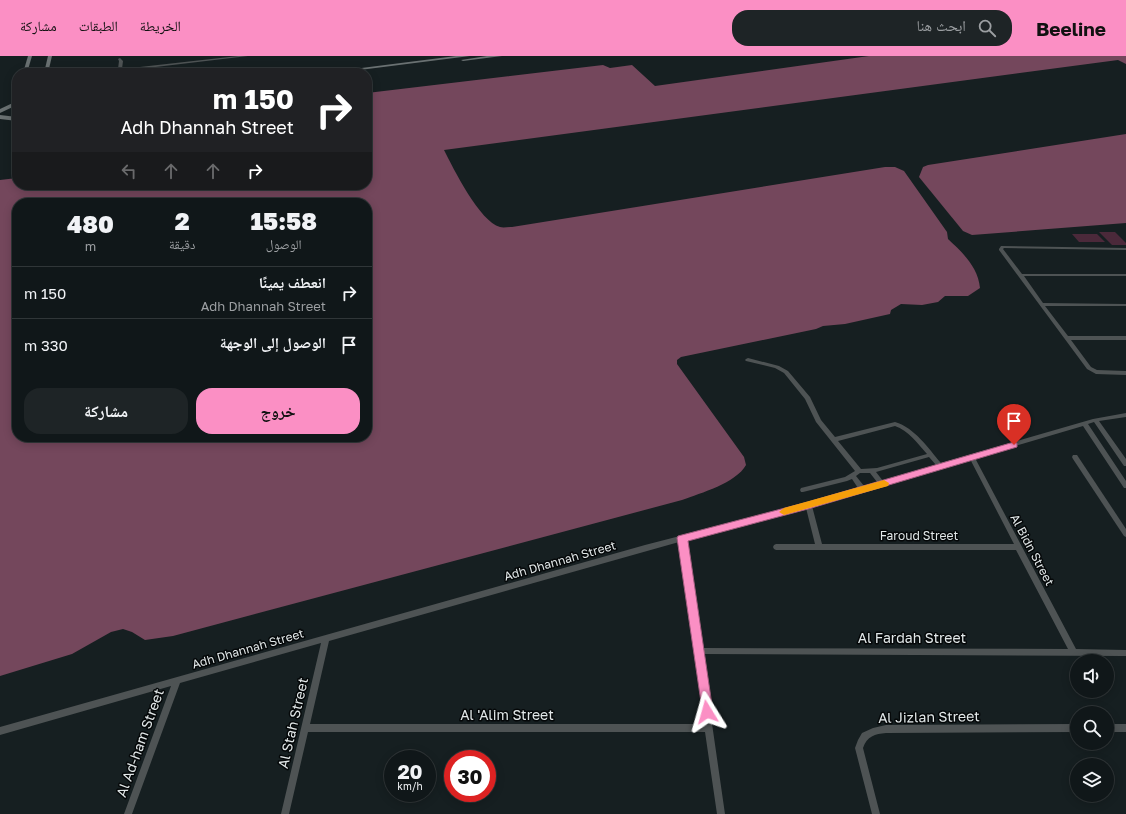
<!DOCTYPE html>
<html lang="ar">
<meta charset="utf-8">
<style>
body{margin:0;font-family:"Golos Text","Noto Naskh Arabic",sans-serif;background:#1e2426;color:#f1f3f6;direction:rtl;height:100vh;display:flex;flex-direction:column;font-size:15px;white-space:nowrap}
*{box-sizing:border-box;margin:0}
p{font-size:13px;color:#9c9fa2}
.icon{flex:none;width:22px;height:22px;fill:none;stroke:currentColor;stroke-width:2;stroke-linecap:round;stroke-linejoin:round}
.map{position:relative;flex:1;overflow:hidden;direction:ltr}
.details{position:absolute;left:12px;top:142px;width:360px;height:244px;display:flex;flex-direction:column;background:#101719;border-radius:16px;box-shadow:0 2px 10px #0003,0 0 0 1px #303638;direction:rtl}
.details>*{flex:none}
.banner{position:absolute;left:12px;top:12px;width:360px;height:122px;border-radius:16px;box-shadow:0 2px 10px #0003,0 0 0 1px #303638;direction:rtl;background:#202124;color:#fff;overflow:hidden}
.buttons{position:absolute;left:1070px;top:598px;display:grid;gap:8px}
.buttons a{display:grid;place-items:center;width:44px;height:44px;border-radius:50%;background:#101719;box-shadow:0 2px 10px #0003,0 0 0 1px #303638;font-size:20px}
.speed{position:absolute;left:384px;top:694px;display:flex;gap:8px;font-size:20px;font-weight:700;text-align:center}
.speed>*{display:grid;place-content:center;width:52px;height:52px;border-radius:50%;background:#101719;box-shadow:0 2px 10px #0003,0 0 0 1px #303638;line-height:1}
.speed small{font-size:10px;font-weight:400}
.speed .limit{border:6px solid #d22;background:#fff;color:#111}
.pin{position:absolute;display:grid;place-items:center;width:34px;height:34px;color:#fff;margin:-41px -17px;border-radius:50% 50% 50% 0;rotate:-45deg;box-shadow:0 0 4px #0007}
.pin .icon{rotate:45deg}
.me{position:absolute;width:44px;margin:-22px;rotate:352deg;stroke-linejoin:round;filter:drop-shadow(0 0 3px #0008)}
.turn{display:flex;align-items:center;gap:14px;height:84px;padding:0 12px;font-size:18px}
.turn .icon{width:52px;height:52px;stroke-width:2.5}
.turn b{display:block;font-size:28px;line-height:34px}
.lanes{display:flex;align-items:center;height:38px;padding:0 12px;background:#0003;justify-content:center;gap:20px;direction:ltr}
.lanes .off{opacity:.35}
.eta{display:flex;justify-content:space-evenly;align-items:center;height:68px;text-align:center}
.eta b{font-size:24px;font-weight:800;line-height:28px}
.button{display:flex;gap:8px;margin-top:auto;padding:8px 12px}
.button a{flex:1;height:46px;border-radius:16px;background:#fb8fc4;color:#111;font-size:16px;font-weight:800;line-height:46px;text-align:center}
.button a+a{background:#1e2426;color:#f1f3f6}
ul{padding:0;list-style:none}
li{display:flex;align-items:center;gap:12px;height:52px;padding:0 12px;border-top:1px solid #303638}
li div{flex:1}
li b{display:block;font-size:15px}
li em{font-style:normal}
header{display:flex;align-items:center;gap:24px;box-sizing:border-box;height:56px;padding:0 20px;background:#fb8fc4;color:#111}
header strong{font-size:19px}
nav{display:flex;gap:22px;margin-inline-start:auto;font-size:14px}
.search{width:280px;height:36px;background:#1e2426;display:flex;align-items:center;gap:10px;box-sizing:border-box;padding:0 14px;border-radius:16px;color:#9c9fa2;font-size:15px}
.map>svg:first-child{display:block}
.green{fill:#4b293a}
.water{fill:#74475c;fill-rule:evenodd}
.lines{fill:none;stroke-linecap:round;stroke-linejoin:round}
.street{fill:#4e5354;fill-rule:evenodd}
.secondary{fill:#6a7172;fill-rule:evenodd}
.route{fill:#fb8fc4;stroke:#a35d7f}
.slow{fill:#f59e0b}
.labels{text-anchor:middle;stroke-width:3;stroke-linejoin:round;paint-order:stroke}
.street-label{font-size:12px;fill:#e1e7e8;stroke:#050809}
.near-street-label{font-size:14px;fill:#e1e7e8;stroke:#050809}
</style>
<header>
<strong>Beeline</strong>
<div class="search"><svg class="icon" aria-label="search" viewBox="0 0 24 24"><circle cx="10" cy="10" r="6"/><path d="M15 15l6 6"/></svg>ابحث هنا</div>
<nav><a>الخريطة</a><a>الطبقات</a><a>مشاركة</a></nav>
</header>
<div class="map">
<svg width="1126" height="758" viewBox="0 0 1126 758">
<rect width="100%" height="100%" fill="#161f21"/>
<!-- green -->
<g class="green">
<polygon points="1099,176 1115,176 1126,187 1126,189 1112,189"/>
<polygon points="1072,178 1097,178 1105,186 1079,186"/>
</g>
<!-- water -->
<g class="water">
<path d="M 869,0 L 1126,0 L 1126,8 L 1118,4 L 444,94 C 453,112 480,166 500,171 C 503,172 508,171 512,171 L 885,111 L 895,111 L 904,115 L 947,176 L 948,183 C 963,197 978,211 980,232 L 968,240 L 945,240 L 938,246 L 922,249 L 901,248 L 891,254 L 890,258 L 845,268 L 823,270 L 816,273 L 681,301 L 677,304 L 677,308 L 744,401 L 746,409 C 736,427 701,437 682,444 L 173,580 L 145,584 L 132,576 L 123,573 L 111,576 L 72,598 L 0,620 L 0,124 L 17,122 L 17,129 L 367,129 L 367,37 L 603,9 L 610,12 L 632,9 L 655,30 ZM 17,147 L 367,147 L 367,381 L 17,381 Z"/>
<polygon points="1126,78 1126,167 972,179 963,175 919,121 923,111 928,109"/>
</g>
<g class="lines">
<!-- street -->
<g class="street">
<polygon points="238,0 248,0 122,15 118,13 119,5 118,3 120,2 123,5 122,13"/>
<polygon points="1001,190 1126,192 1126,194 1004,192 1003,193 1022,218 1126,218 1126,220 1024,220 1043,247 1126,248 1126,250 1045,250 1068,280 1126,280 1126,284 1071,284 1091,311 1097,314 1126,315 1126,319 1096,318 1087,313 999,194 999,193"/>
<path d="M 748,302 L 779,310 L 788,315 L 810,341 L 821,364 L 835,381 L 895,366 C 915,372 928,392 941,407 L 1093,363 L 1126,357 L 1126,361 L 1099,365 L 1126,403 L 1126,410 L 1124,410 L 1094,366 L 1088,368 L 1126,425 L 1126,432 L 1124,432 L 1083,370 L 975,402 L 1076,593 L 1126,594 L 1126,600 L 702,598 L 725,758 L 717,758 L 705,676 L 308,676 L 289,758 L 281,758 L 321,587 L 180,627 L 132,758 L 124,758 L 171,630 L 0,679 L 0,671 L 645,489 L 808,447 L 858,432 L 852,423 L 847,425 L 803,436 L 801,436 L 800,434 L 801,432 L 845,421 L 855,415 L 816,366 L 805,343 L 784,317 L 775,312 L 746,305 L 745,304 L 746,303 ZM 895,370 C 908,374 918,388 927,398 L 877,412 L 861,413 L 838,385 ZM 929,401 L 936,409 L 883,425 L 876,416 ZM 970,403 L 1014,488 L 822,488 L 812,450 L 880,430 L 884,430 L 885,429 L 939,412 L 943,413 L 944,411 ZM 860,417 L 870,417 L 877,426 L 864,430 L 856,420 ZM 806,452 L 815,488 L 776,488 L 774,489 L 773,491 L 774,493 L 776,494 L 1016,494 L 1068,593 L 701,592 L 686,484 ZM 679,486 L 704,668 L 310,668 L 329,585 Z"/>
<polygon points="1073,399 1077,399 1126,473 1126,481 1124,480 1073,403 1072,401"/>
<path d="M 1077,668 L 1077,676 L 886,677 C 875,678 867,680 863,692 L 880,758 L 872,758 L 855,692 L 858,684 L 862,677 L 873,672 L 886,669 Z"/>
<rect x="1107" y="668" width="19" height="8"/>
</g>
<!-- secondary -->
<g class="secondary">
<polygon points="28,0 32,0 27,17 23,17"/>
<polygon points="48,0 52,0 48,17 44,17"/>
<polygon points="456,0 470,0 336,17 322,17"/>
<polygon points="487,0 502,0 463,5 461,4"/>
<polygon points="17,45 17,49 0,57 0,53"/>
<polygon points="0,59 17,61 17,65 0,63"/>
</g>
</g>
<!-- route -->
<polygon class="route" points="1014,386 1017,387 1017,391 808,453 688,485 713,656 711,660 707,662 703,660 677,482 678,480 808,446"/>
<!-- slow -->
<polygon class="slow" points="884,424 889,427 888,430 784,459 779,456 784,452"/>
<g class="labels">
<!-- street labels -->
<g class="street-label">
<text x="919" y="484">Faroud Street</text>
<text transform="translate(1032 494) rotate(62)" y="4">Al Bidn Street</text>
<text transform="translate(560 505) rotate(-16)" y="4">Adh Dhannah Street</text>
<text transform="translate(248 593) rotate(-16)" y="4">Adh Dhannah Street</text>
</g>
<!-- near-street labels -->
<g class="near-street-label">
<text x="912" y="587">Al Fardah Street</text>
<text x="507" y="664">Al 'Alim Street</text>
<text transform="translate(929 661) rotate(-1)" y="5">Al Jizlan Street</text>
<text transform="translate(293 667) rotate(-77)" y="5">Al Stah Street</text>
<text transform="translate(140 687) rotate(-70)" y="5">Al Ad-ham Street</text>
</g>
</g>
</svg>
<div class="buttons">
<a><svg class="icon" aria-label="sound" viewBox="0 0 24 24"><path d="M4 9h4l5-4v14l-5-4H4zM17 9q2 3 0 6"/></svg></a>
<a><svg class="icon" aria-label="search" viewBox="0 0 24 24"><circle cx="10" cy="10" r="6"/><path d="M15 15l6 6"/></svg></a>
<a><svg class="icon" aria-label="layers" viewBox="0 0 24 24"><path d="M12 4l9 5-9 5-9-5zM3 14l9 5 9-5"/></svg></a>
</div>
<div class="speed"><div>20<small>km/h</small></div><div class="limit">30</div></div>
<div class="pin" style="left:1014px;top:389px;background:#d93025"><svg class="icon" aria-label="arrive" viewBox="0 0 24 24"><path d="M6 21V4h12l-3 4 3 4H6"/></svg></div>
<svg class="me" style="left:707px;top:656px" viewBox="-20 -20 40 40"><path d="M0-17L14 15 0 8-14 15z" fill="#fb8fc4" stroke="#fff" stroke-width="4"/></svg>
<div class="banner">
<div class="turn"><svg class="icon" aria-label="right" viewBox="0 0 24 24"><path d="M7 20v-9h11M14 6l5 5-5 5"/></svg><div><b>150 m</b>Adh Dhannah Street</div></div>
<div class="lanes"><svg class="icon off" aria-label="left" viewBox="0 0 24 24"><path d="M17 20v-9H6M10 6l-5 5 5 5"/></svg><svg class="icon off" aria-label="ahead" viewBox="0 0 24 24"><path d="M12 20V5M6 11l6-6 6 6"/></svg><svg class="icon off" aria-label="ahead" viewBox="0 0 24 24"><path d="M12 20V5M6 11l6-6 6 6"/></svg><svg class="icon" aria-label="right" viewBox="0 0 24 24"><path d="M7 20v-9h11M14 6l5 5-5 5"/></svg></div>
</div>
<section class="details">
<div class="eta">
<div><b>15:58</b><p>الوصول</p></div>
<div><b>2</b><p>دقيقة</p></div>
<div><b>480</b><p>m</p></div>
</div>
<ul>
<li><svg class="icon" aria-label="right" viewBox="0 0 24 24"><path d="M7 20v-9h11M14 6l5 5-5 5"/></svg><div><b>انعطف يمينًا</b><p>Adh Dhannah Street</p></div><em>150 m</em></li>
<li><svg class="icon" aria-label="arrive" viewBox="0 0 24 24"><path d="M6 21V4h12l-3 4 3 4H6"/></svg><div><b>الوصول إلى الوجهة</b></div><em>330 m</em></li>
</ul>
<div class="button"><a>خروج</a><a>مشاركة</a></div>
</section>
</div>
